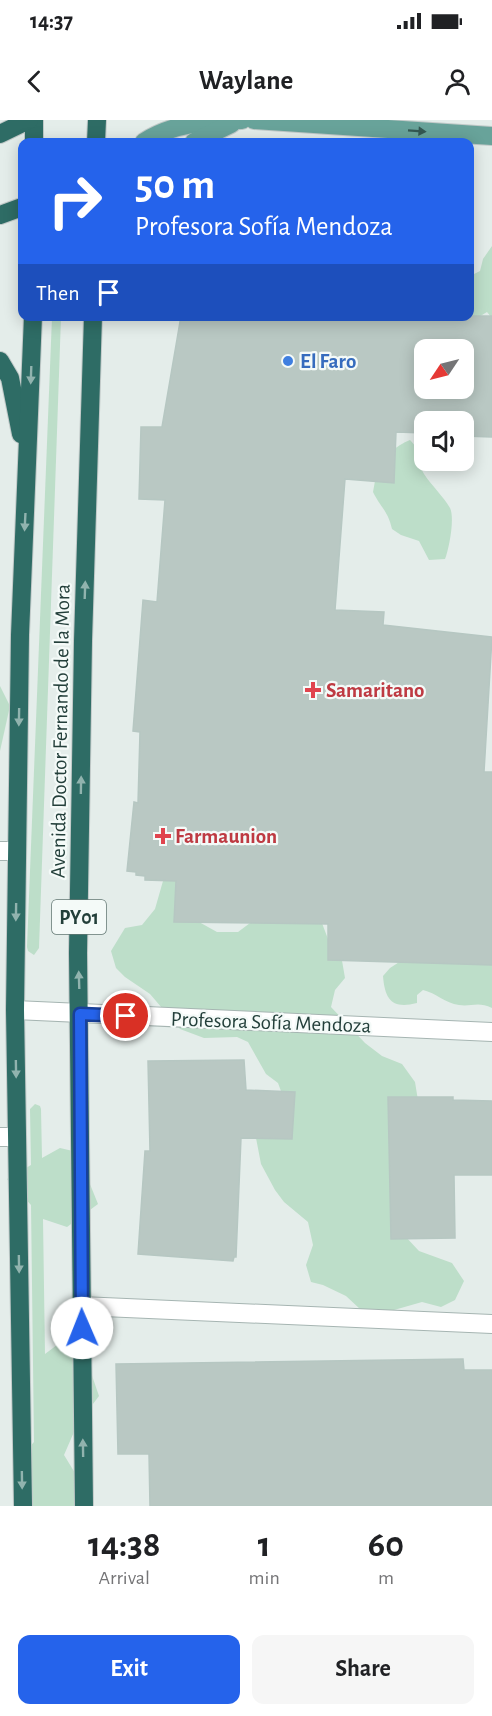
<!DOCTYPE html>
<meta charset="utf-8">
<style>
body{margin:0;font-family:"Alegreya Sans",sans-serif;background:#f6f6f6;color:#202124;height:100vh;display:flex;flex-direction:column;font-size:22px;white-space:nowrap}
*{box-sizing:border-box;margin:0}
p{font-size:20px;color:#757577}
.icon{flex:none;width:33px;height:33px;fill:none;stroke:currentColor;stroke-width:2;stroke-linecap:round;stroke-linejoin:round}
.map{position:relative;height:1386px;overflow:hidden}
.details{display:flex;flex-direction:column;background:#fff;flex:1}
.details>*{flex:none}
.banner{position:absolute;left:18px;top:18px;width:456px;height:183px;border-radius:12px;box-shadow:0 3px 15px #0003;background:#2563eb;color:#fff;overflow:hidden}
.needle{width:39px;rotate:235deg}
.fabs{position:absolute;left:414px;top:219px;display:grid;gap:12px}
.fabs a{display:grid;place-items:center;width:60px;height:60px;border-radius:12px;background:#fff;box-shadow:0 3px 15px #0003;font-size:30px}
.pin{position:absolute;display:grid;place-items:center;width:51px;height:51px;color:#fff;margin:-26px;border:3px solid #fff;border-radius:50%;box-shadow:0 2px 6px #0007}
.me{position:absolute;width:66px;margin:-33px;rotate:359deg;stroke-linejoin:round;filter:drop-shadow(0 0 4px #0008)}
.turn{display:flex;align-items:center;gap:21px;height:126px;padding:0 18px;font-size:27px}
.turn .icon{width:78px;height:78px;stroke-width:2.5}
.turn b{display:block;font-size:42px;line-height:51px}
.then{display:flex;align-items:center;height:57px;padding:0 18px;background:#0003;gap:12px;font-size:22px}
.eta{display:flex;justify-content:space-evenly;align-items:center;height:102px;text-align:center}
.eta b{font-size:36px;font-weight:600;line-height:42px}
.cta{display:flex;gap:12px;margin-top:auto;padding:12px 18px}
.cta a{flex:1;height:69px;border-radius:12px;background:#2563eb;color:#fff;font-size:24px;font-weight:600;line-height:69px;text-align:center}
.cta a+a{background:#f6f6f6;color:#202124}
.status{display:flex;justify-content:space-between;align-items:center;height:42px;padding:0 30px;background:#fff;direction:ltr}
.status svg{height:16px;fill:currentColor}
header{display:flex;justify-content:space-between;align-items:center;height:78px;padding:0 18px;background:#fff;font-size:27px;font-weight:600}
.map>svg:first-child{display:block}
.green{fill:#bddec9}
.building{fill:#b9c8c3;stroke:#b6c7c2;stroke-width:1.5;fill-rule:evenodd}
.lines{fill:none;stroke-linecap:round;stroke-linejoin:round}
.minor-casing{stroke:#a6b5b2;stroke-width:20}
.major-casing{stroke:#c1c9c8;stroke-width:20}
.highway-casing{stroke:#c1c9c8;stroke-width:20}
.minor{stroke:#fff;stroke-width:18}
.major{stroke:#68a39a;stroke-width:18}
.highway{stroke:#2e6c65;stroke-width:18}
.oneway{fill:#345852}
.oneway2{fill:#91b3ae}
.route-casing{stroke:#184099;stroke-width:15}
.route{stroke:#2563eb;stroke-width:10}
.shop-dot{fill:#3f7fe0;stroke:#f4faf8;stroke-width:2}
.health-dot{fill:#e0444e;stroke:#f4faf8;stroke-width:2}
.labels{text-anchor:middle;stroke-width:4.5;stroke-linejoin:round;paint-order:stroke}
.shield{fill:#f4faf8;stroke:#627773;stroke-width:1.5}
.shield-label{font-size:20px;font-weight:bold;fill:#233f3a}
.shop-label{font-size:21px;font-weight:bold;fill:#366cbe;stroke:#f4faf8;text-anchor:start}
.health-label{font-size:21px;font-weight:bold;fill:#be3a42;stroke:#f4faf8;text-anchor:start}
.street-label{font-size:21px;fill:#233f3a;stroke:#f4faf8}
</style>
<div class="status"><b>14:37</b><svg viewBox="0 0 49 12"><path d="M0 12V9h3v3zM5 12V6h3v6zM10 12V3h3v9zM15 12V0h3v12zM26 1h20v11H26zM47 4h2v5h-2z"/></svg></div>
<header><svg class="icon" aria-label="back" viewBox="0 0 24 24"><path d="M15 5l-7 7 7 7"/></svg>Waylane<svg class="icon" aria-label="person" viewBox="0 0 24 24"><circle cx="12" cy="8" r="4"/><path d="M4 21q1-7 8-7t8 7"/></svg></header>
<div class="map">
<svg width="492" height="1386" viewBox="0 0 492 1386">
<rect width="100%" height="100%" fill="#e4edea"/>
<!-- green -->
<g class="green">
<polygon points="492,126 492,198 487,192 424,230 424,264 417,282 390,213 470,196 470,156 480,151 483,139"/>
<polygon points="52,197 61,197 39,828 34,835 28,831 27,827"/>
<path d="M 410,320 C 422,332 416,341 424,354 C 432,366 443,376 450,388 C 455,398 449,429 445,439 L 429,440 L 419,421 L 401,415 L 392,409 C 388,391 381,388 373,372 L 375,361 L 387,350 C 387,333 394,327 410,320 Z"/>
<polygon points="0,566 10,586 0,631"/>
<polygon points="176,745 199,802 217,812 238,812 250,803 317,790 328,819 340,829 345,858 335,870 331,887 365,923 382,936 402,944 415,962 422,1005 404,1115 419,1131 452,1143 464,1161 455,1180 441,1187 422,1182 380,1194 360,1189 346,1176 323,1165 311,1162 306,1145 313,1125 308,1102 284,1082 275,1070 261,1044 256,1018 267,1002 285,982 278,963 266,954 248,922 237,917 204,918 180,909 150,874 125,857 116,848 111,831 125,808 142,805 155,789 165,754"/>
<path d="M 404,839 L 492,841 L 492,888 C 478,881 471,887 459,885 C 445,883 436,873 423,870 L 417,875 L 417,883 C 393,889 385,881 383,856 L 390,848 Z"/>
<polygon points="35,984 40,986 41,989 42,1038 60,1028 77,1032 98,1084 67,1107 43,1099 45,1234 57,1225 86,1238 99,1276 77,1305 64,1335 86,1371 85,1386 25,1386 18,1340 34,1322 31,1085 7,1059 31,1045 30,989"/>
</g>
<!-- building -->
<g class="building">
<path d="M 181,196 L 492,196 L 492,317 L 464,316 L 464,302 L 424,302 L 424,313 L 396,312 L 394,363 L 345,359 L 335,490 L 384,492 L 383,505 L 492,517 L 484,652 L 492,652 L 492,845 L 328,840 L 328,804 L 174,802 L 176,761 L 145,760 L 145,756 L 136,755 L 136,752 L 127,751 L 134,682 L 138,683 L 140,612 L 133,611 L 143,480 L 157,482 L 165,380 L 139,379 L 141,307 L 162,307 ZM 424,230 L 464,230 L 464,268 L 424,268 Z"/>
<polygon points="244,940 246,970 295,972 292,1019 241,1018 236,1137 234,1137 233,1141 138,1134 145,1031 150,1031 148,941"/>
<polygon points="388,977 453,977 453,980 492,981 492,1055 454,1055 455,1118 391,1119"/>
<polygon points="463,1239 464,1250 492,1250 492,1386 150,1386 149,1334 118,1334 116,1244"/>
</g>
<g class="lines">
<defs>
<g id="minor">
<polyline points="0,731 17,731"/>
<polyline points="15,890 492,912"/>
<polyline points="0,1017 17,1017"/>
<polyline points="81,1186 492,1204"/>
</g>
<g id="major">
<polyline points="254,0 492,16"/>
<path d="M 144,22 C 173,3 208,1 242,0"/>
<polyline points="194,22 231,4"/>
</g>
<g id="highway">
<polyline points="34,0 34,22"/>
<polyline points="0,14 29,0"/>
<polyline points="96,22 97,0"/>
<polyline points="0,95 22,87"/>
<polyline points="0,241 10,258 21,314"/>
<polyline points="23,1386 15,890 20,515 33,196"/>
<polyline points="84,1386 78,833 83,521 93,196"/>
</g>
</defs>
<!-- minor casing -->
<use href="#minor" class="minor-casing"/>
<!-- major casing -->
<use href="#major" class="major-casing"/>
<!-- highway casing -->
<use href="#highway" class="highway-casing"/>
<!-- minor -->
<use href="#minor" class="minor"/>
<!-- major -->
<use href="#major" class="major"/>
<!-- highway -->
<use href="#highway" class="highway"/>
</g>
<!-- one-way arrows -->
<defs><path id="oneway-solid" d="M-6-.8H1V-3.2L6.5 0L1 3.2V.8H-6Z" transform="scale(1.5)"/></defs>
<use class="oneway" href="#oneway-solid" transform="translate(417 11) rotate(4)"/>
<g class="oneway2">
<use href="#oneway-solid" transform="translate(31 255) rotate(92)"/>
<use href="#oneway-solid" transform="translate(25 402) rotate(93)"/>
<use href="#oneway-solid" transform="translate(85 470) rotate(-88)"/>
<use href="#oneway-solid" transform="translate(19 597) rotate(91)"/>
<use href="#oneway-solid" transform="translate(81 665) rotate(-89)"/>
<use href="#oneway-solid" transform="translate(16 792) rotate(91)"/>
<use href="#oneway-solid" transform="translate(79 860) rotate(-92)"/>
<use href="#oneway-solid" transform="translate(16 949) rotate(89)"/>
<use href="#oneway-solid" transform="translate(19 1144) rotate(89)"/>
<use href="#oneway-solid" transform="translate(83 1328) rotate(-91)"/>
<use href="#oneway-solid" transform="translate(22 1360) rotate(89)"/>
</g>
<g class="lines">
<defs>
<polyline id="route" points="82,1208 80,894 126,896"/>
</defs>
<!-- route casing -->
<use href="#route" class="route-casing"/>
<!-- route -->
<use href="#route" class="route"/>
</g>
<!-- markers -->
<circle class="shop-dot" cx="288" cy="241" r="6"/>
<g class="health-dot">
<path d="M310 561h6v6h6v6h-6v6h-6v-6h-6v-6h6z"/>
<path d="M160 707h6v6h6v6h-6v6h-6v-6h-6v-6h6z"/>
</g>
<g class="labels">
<!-- shield labels -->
<rect class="shield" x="52" y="780" width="54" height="34" rx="4.5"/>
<g class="shield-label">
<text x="79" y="804">PY01</text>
</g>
<!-- shop labels -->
<g class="shop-label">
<text x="300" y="248">El Faro</text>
</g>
<!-- health labels -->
<g class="health-label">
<text x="326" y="577">Samaritano</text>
<text x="175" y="723">Farmaunion</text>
</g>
<!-- street labels -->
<g class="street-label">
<text transform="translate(60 611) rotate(-89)" y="7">Avenida Doctor Fernando de la Mora</text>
<text transform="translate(271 902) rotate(2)" y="7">Profesora Sofía Mendoza</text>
</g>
</g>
</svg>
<div class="fabs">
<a><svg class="needle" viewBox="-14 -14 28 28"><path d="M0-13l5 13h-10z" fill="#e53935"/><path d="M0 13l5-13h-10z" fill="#757577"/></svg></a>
<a><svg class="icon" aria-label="sound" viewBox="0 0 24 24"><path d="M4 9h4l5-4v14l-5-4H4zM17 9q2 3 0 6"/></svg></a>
</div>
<div class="pin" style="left:126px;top:896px;background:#d93025"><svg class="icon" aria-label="arrive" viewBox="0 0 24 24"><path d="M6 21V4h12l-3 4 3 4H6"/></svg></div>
<svg class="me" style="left:82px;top:1208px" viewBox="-20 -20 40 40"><circle r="19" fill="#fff"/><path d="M0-13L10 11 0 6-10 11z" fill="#2563eb"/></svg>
<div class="banner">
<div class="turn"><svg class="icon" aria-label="right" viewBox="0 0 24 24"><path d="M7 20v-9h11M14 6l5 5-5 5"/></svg><div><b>50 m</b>Profesora Sofía Mendoza</div></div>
<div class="then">Then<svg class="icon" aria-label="arrive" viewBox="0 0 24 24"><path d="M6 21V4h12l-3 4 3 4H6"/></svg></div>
</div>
</div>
<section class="details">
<div class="eta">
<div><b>14:38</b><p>Arrival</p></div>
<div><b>1</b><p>min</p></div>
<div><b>60</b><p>m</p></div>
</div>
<div class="cta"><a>Exit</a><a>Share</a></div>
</section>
